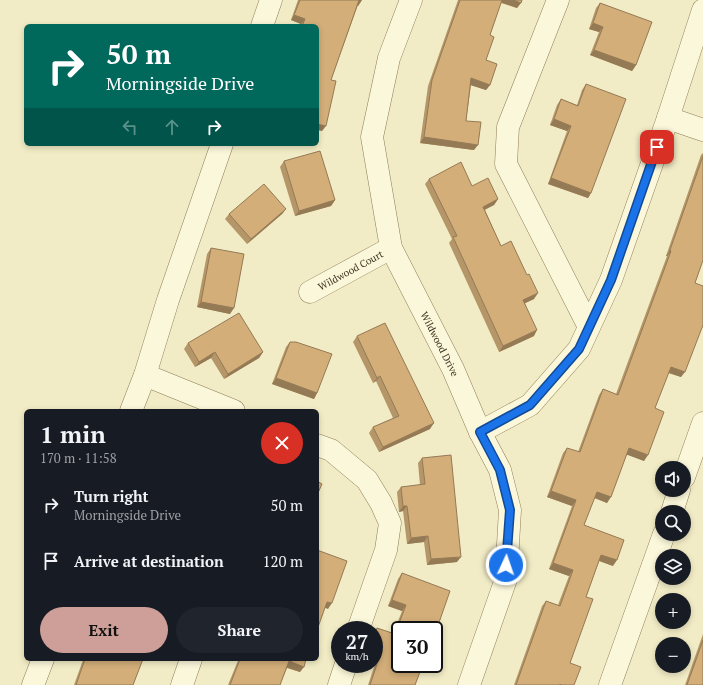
<!DOCTYPE html>
<meta charset="utf-8">
<style>
body{margin:0;font-family:"PT Serif",serif;background:#20242c;color:#f1f3f6;height:100vh;display:flex;flex-direction:column;font-size:15px;white-space:nowrap}
*{box-sizing:border-box;margin:0}
p{font-size:13px;color:#9ea1a6}
.icon{flex:none;width:22px;height:22px;fill:none;stroke:currentColor;stroke-width:2;stroke-linecap:round;stroke-linejoin:round}
.map{position:relative;flex:1;overflow:hidden}
.side{position:absolute;left:24px;top:409px;width:295px;height:252px;display:flex;flex-direction:column;background:#171b24;border-radius:6px;box-shadow:0 2px 6px #0003}
.side>*{flex:none}
.top-card{position:absolute;left:24px;top:24px;width:295px;height:122px;border-radius:6px;box-shadow:0 2px 6px #0003;background:#00695c;color:#fff;overflow:hidden}
.buttons{position:absolute;left:655px;top:461px;display:grid;gap:8px}
.buttons a{display:grid;place-items:center;width:36px;height:36px;border-radius:50%;background:#171b24;box-shadow:0 2px 6px #0003;font-size:20px}
.speed{position:absolute;left:331px;top:621px;display:flex;gap:8px;font-size:20px;font-weight:700;text-align:center}
.speed>*{display:grid;place-content:center;width:52px;height:52px;border-radius:50%;background:#171b24;box-shadow:0 2px 6px #0003;line-height:1}
.speed small{font-size:10px;font-weight:400}
.speed .limit{border:2px solid #111;border-radius:6px;background:#fff;color:#111}
.pin{position:absolute;display:grid;place-items:center;width:34px;height:34px;color:#fff;margin:-17px;border-radius:8px;box-shadow:0 2px 6px #0006}
.me{position:absolute;width:44px;margin:-22px;rotate:3deg;stroke-linejoin:round;filter:drop-shadow(0 0 3px #0008)}
.turn{display:flex;align-items:center;gap:14px;height:84px;padding:0 16px;font-size:18px}
.turn .icon{width:52px;height:52px;stroke-width:2.5}
.turn b{display:block;font-size:28px;line-height:34px}
.lanes{display:flex;align-items:center;height:38px;padding:0 16px;background:#0003;justify-content:center;gap:20px;direction:ltr}
.lanes .off{opacity:.35}
.round{display:grid;place-items:center;flex:none;width:42px;height:42px;border-radius:21px;background:#20242c}
.overview{display:flex;align-items:center;justify-content:space-between;height:68px;padding:0 16px}
h1{font-size:24px;font-weight:700;line-height:30px}
.action{display:flex;gap:8px;margin-top:auto;padding:8px 16px}
.action a{flex:1;height:46px;border-radius:24px;background:#ce9f98;color:#111;font-size:16px;font-weight:700;line-height:46px;text-align:center}
.action a+a{background:#20242c;color:#f1f3f6}
ul{padding:0;list-style:none}
li{display:flex;align-items:center;gap:12px;height:56px;padding:0 16px}
li div{flex:1}
li b{display:block;font-size:15px}
li em{font-style:normal}
.map>svg:first-child{display:block}
.lines{fill:none;stroke-linecap:round;stroke-linejoin:round}
.minor-casing{stroke:#8f7f5a;stroke-width:23}
.minor{stroke:#fbf7da;stroke-width:22}
.wall{fill:#b59668}
.shaded-wall{fill:#947a55}
.building{fill:#d3ae79;stroke:#947a55}
.route-casing{stroke:#114b97;stroke-width:10}
.route{stroke:#1a73e8;stroke-width:7}
.labels{text-anchor:middle;stroke-width:3;stroke-linejoin:round;paint-order:stroke}
.street-label{font-size:10px;fill:#3e331f;stroke:#f8f4d6}
</style>
<div class="map">
<svg width="703" height="685" viewBox="0 0 703 685">
<rect width="100%" height="100%" fill="#f2ecc6"/>
<g class="lines">
<defs>
<g id="minor">
<path id="s1" d="M 411,0 L 389,58 L 372,137 L 391,248 L 453,369 L 480,432 L 500,470 L 510,510 L 506,579 L 469,685"/>
<polyline points="558,0 508,127 506,164 589,327"/>
<polyline points="262,26 271,0"/>
<polyline points="668,118 703,130"/>
<path id="s2" d="M 310,292 L 391,248"/>
<polyline points="145,375 234,411"/>
<polyline points="131,411 145,375 168,300 222,144"/>
<polyline points="480,432 530,405 579,349 611,280 668,118 703,10"/>
<polyline points="317,445 331,450 367,480 381,503 390,523 386,550 358,630"/>
<polyline points="684,477 703,423"/>
<polyline points="672,512 679,490"/>
<polyline points="33,685 43,659"/>
<polyline points="182,685 191,659"/>
<polyline points="339,685 346,664"/>
<polyline points="610,685 664,534"/>
</g>
</defs>
<!-- minor casing -->
<use href="#minor" class="minor-casing"/>
<!-- minor -->
<use href="#minor" class="minor"/>
</g>
<!-- wall -->
<g class="wall">
<polygon points="298,0 362,0 358,6 358,5 331,80 322,131 317,26 301,26 301,24 291,20"/>
<polygon points="458,0 522,0 517,8 501,3 490,35 486,60 490,85 486,90 471,85 466,121 474,150 420,143 428,86"/>
<polygon points="600,3 636,65 632,71 590,55 599,32 589,29 596,8"/>
<polygon points="586,84 591,193 588,198 548,184 567,131 550,125 557,105 561,99 577,105 582,90"/>
<polygon points="703,153 703,260 695,283 681,377 668,373 655,408 644,461 627,454 607,503 594,498 584,525 613,566 599,561 586,597 570,663 574,685 514,685 542,606 546,601 558,605 569,576 549,569 572,506 547,497 563,453 567,448 578,452 599,395 603,389 616,394 667,256 666,256 701,155"/>
<polygon points="284,161 335,200 331,206 295,216 280,167"/>
<polygon points="429,179 472,186 498,199 494,205 485,210 501,246 534,299 525,303 534,336 499,352 449,243 452,239 425,184"/>
<polygon points="286,209 282,214 247,244 225,219 229,214"/>
<polygon points="211,248 230,314 197,307 207,254"/>
<polygon points="357,336 430,429 379,452 369,433 373,427 393,418 376,381 373,383 353,342"/>
<polygon points="290,342 317,393 314,399 272,384 286,347"/>
<polygon points="188,343 263,352 259,358 224,379 211,358 195,367 184,349"/>
<polygon points="422,458 457,562 427,565 424,542 407,544 403,511 399,512 397,492 401,487 420,485 418,463"/>
<polygon points="402,573 434,630 415,685 368,685 376,661 374,660 374,633 377,628 393,634 402,611 388,606 398,579"/>
<polygon points="703,634 703,685 685,685"/>
<polygon points="79,659 143,659 133,685 74,685 83,660"/>
<polygon points="239,659 248,660 248,659 306,659 300,672 287,668 280,685 228,685 237,663"/>
</g>
<!-- shaded-wall -->
<g class="shaded-wall">
<polygon points="359,0 362,0 358,6 356,5"/>
<polygon points="501,0 513,0 521,3 517,8 500,2"/>
<polygon points="294,15 305,19 301,24 291,20"/>
<polygon points="593,23 603,27 599,32 589,29"/>
<polygon points="594,50 636,65 632,71 590,55"/>
<polygon points="471,78 490,85 486,90 467,84"/>
<polygon points="554,119 571,126 567,131 550,125"/>
<polygon points="317,124 326,126 322,131 317,130"/>
<polygon points="424,137 478,145 474,150 420,143"/>
<polygon points="551,178 591,193 588,198 548,184"/>
<polygon points="498,199 494,205 479,212 483,207"/>
<polygon points="335,200 331,206 295,216 299,211"/>
<polygon points="286,209 282,214 247,244 251,239"/>
<polygon points="670,250 671,251 667,256 666,256"/>
<polygon points="538,293 534,299 519,306 523,300"/>
<polygon points="201,302 234,308 230,314 197,307"/>
<polygon points="537,330 534,336 499,352 503,346"/>
<polygon points="215,352 211,358 195,367 199,362"/>
<polygon points="263,352 259,358 224,379 228,374"/>
<polygon points="671,367 685,372 681,377 667,372"/>
<polygon points="380,376 376,381 373,383 377,378"/>
<polygon points="276,378 317,393 314,399 272,384"/>
<polygon points="434,423 430,429 379,452 383,447"/>
<polygon points="629,448 648,455 644,461 625,454"/>
<polygon points="551,491 576,500 572,506 547,497"/>
<polygon points="597,492 611,497 607,503 593,497"/>
<polygon points="403,506 407,506 403,511 399,512"/>
<polygon points="428,536 424,542 407,544 411,538"/>
<polygon points="601,555 617,560 613,566 597,560"/>
<polygon points="461,557 457,562 427,565 431,559"/>
<polygon points="553,563 573,570 569,576 549,569"/>
<polygon points="392,600 406,605 402,611 388,606"/>
<polygon points="327,602 332,603 328,609 323,607"/>
<polygon points="374,653 380,655 376,661 374,660"/>
<polygon points="289,661 304,667 300,672 285,667"/>
</g>
<!-- building -->
<g class="building">
<polygon points="300,0 359,0 331,80 336,81 326,126 317,124 317,26 302,26 305,19 294,15"/>
<polygon points="460,0 502,0 490,35 494,37 486,60 497,64 490,85 471,78 466,121 481,122 478,145 424,137 432,80"/>
<polygon points="513,0 522,0 521,3"/>
<polygon points="600,3 652,22 636,65 594,50 603,27 593,23"/>
<polygon points="586,84 626,99 591,193 551,178 571,126 554,119 561,99 578,106"/>
<polygon points="320,151 335,200 299,211 284,161"/>
<polygon points="703,156 703,260 695,283 703,286 703,325 685,372 671,367 655,408 664,412 648,455 629,448 611,497 597,492 584,525 624,540 617,560 601,555 586,597 593,599 570,663 581,667 574,685 561,685 560,684 560,685 516,685 546,601 560,606 573,570 553,563 576,500 551,491 567,448 580,452 603,389 618,395 671,251 670,250"/>
<polygon points="461,162 472,186 488,178 498,199 483,207 501,246 511,241 527,275 529,274 538,293 523,300 537,330 503,346 453,237 457,236 429,179"/>
<polygon points="264,184 286,209 251,239 229,214"/>
<polygon points="211,248 244,254 234,308 201,302"/>
<polygon points="239,313 263,352 228,374 215,352 199,362 188,343"/>
<polygon points="385,323 434,423 383,447 373,427 399,416 380,376 377,378 357,336"/>
<polygon points="290,342 296,342 332,354 317,393 276,378"/>
<polygon points="451,455 461,557 431,559 428,536 411,538 407,506 403,506 401,487 425,484 422,458"/>
<polygon points="317,481 322,484 317,495"/>
<polygon points="317,550 347,561 332,603 327,602 317,630"/>
<polygon points="402,573 450,591 435,634 434,633 434,630 400,630 400,664 423,664 415,685 370,685 380,655 374,653 374,637 377,628 395,634 406,605 392,600"/>
<polygon points="703,640 703,685 687,685"/>
<polygon points="85,659 143,659 133,685 76,685"/>
<polygon points="240,659 246,659 249,660 250,659 306,659 304,667 289,661 280,685 230,685"/>
</g>
<g class="lines">
<defs>
<polyline id="route" points="506,565 510,510 500,470 480,432 530,405 579,349 611,280 657,147"/>
</defs>
<!-- route casing -->
<use href="#route" class="route-casing"/>
<!-- route -->
<use href="#route" class="route"/>
</g>
<g class="labels">
<!-- street labels -->
<g class="street-label">
<text dy="4" stroke="none"><textPath href="#s2" startOffset="46">Wildwood Court</textPath></text>
<text dy="4" stroke="none"><textPath href="#s1" startOffset="363">Wildwood Drive</textPath></text>
</g>
</g>
</svg>
<div class="buttons">
<a><svg class="icon" aria-label="sound" viewBox="0 0 24 24"><path d="M4 9h4l5-4v14l-5-4H4zM17 9q2 3 0 6"/></svg></a>
<a><svg class="icon" aria-label="search" viewBox="0 0 24 24"><circle cx="10" cy="10" r="6"/><path d="M15 15l6 6"/></svg></a>
<a><svg class="icon" aria-label="layers" viewBox="0 0 24 24"><path d="M12 4l9 5-9 5-9-5zM3 14l9 5 9-5"/></svg></a>
<a>+</a>
<a>−</a>
</div>
<div class="speed"><div>27<small>km/h</small></div><div class="limit">30</div></div>
<div class="pin" style="left:657px;top:147px;background:#d93025"><svg class="icon" aria-label="arrive" viewBox="0 0 24 24"><path d="M6 21V4h12l-3 4 3 4H6"/></svg></div>
<svg class="me" style="left:506px;top:565px" viewBox="-20 -20 40 40"><circle r="17" fill="#1a73e8" stroke="#fff" stroke-width="3"/><path d="M0-11L8 9 0 5-8 9z" fill="#fff"/></svg>
<div class="top-card">
<div class="turn"><svg class="icon" aria-label="right" viewBox="0 0 24 24"><path d="M7 20v-9h11M14 6l5 5-5 5"/></svg><div><b>50 m</b>Morningside Drive</div></div>
<div class="lanes"><svg class="icon off" aria-label="left" viewBox="0 0 24 24"><path d="M17 20v-9H6M10 6l-5 5 5 5"/></svg><svg class="icon off" aria-label="ahead" viewBox="0 0 24 24"><path d="M12 20V5M6 11l6-6 6 6"/></svg><svg class="icon" aria-label="right" viewBox="0 0 24 24"><path d="M7 20v-9h11M14 6l5 5-5 5"/></svg></div>
</div>
<section class="side">
<div class="overview"><div><h1>1 min</h1><p>170 m · 11:58</p></div><a class="round" style="background:#d93025;color:#fff"><svg class="icon" aria-label="close" viewBox="0 0 24 24"><path d="M6 6l12 12M18 6L6 18"/></svg></a></div>
<ul>
<li><svg class="icon" aria-label="right" viewBox="0 0 24 24"><path d="M7 20v-9h11M14 6l5 5-5 5"/></svg><div><b>Turn right</b><p>Morningside Drive</p></div><em>50 m</em></li>
<li><svg class="icon" aria-label="arrive" viewBox="0 0 24 24"><path d="M6 21V4h12l-3 4 3 4H6"/></svg><div><b>Arrive at destination</b></div><em>120 m</em></li>
</ul>
<div class="action"><a>Exit</a><a>Share</a></div>
</section>
</div>
